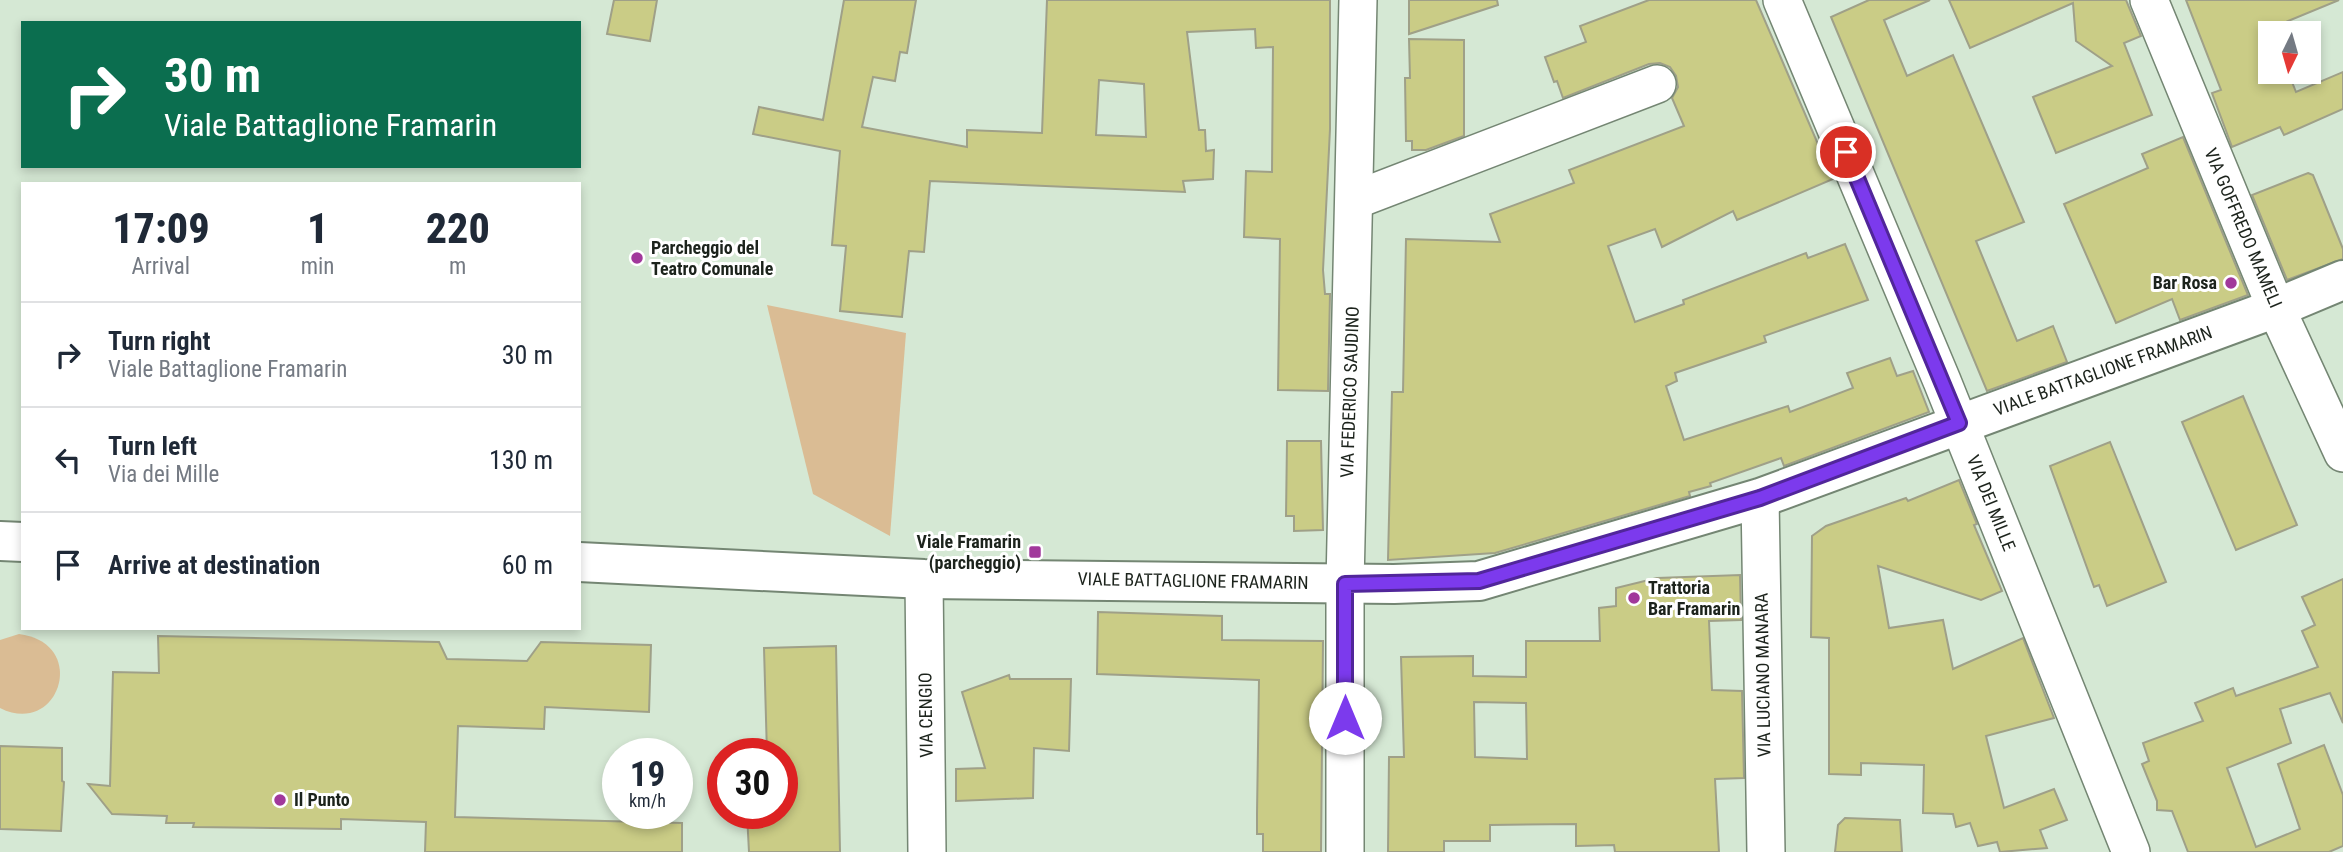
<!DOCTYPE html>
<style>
body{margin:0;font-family:"Roboto Condensed",sans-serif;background:#f6f6f7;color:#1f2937;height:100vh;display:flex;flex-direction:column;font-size:26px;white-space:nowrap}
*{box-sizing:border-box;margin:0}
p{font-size:23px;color:#747a83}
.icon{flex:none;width:38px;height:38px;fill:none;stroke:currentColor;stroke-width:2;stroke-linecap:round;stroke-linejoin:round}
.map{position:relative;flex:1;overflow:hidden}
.drawer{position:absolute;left:21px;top:182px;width:560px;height:448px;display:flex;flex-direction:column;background:#fff;border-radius:0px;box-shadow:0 4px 10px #0003}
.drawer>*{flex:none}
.hud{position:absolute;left:21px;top:21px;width:560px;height:147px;border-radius:0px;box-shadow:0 4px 10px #0003;background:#0b6e4f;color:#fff;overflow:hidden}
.needle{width:46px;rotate:185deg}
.fabs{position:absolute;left:2258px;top:21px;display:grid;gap:14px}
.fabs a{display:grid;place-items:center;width:63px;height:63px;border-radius:0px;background:#fff;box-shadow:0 4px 10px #0003;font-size:35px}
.speed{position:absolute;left:602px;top:738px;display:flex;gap:14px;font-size:35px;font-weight:700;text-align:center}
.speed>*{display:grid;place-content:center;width:91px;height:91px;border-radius:50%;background:#fff;box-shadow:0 4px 10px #0003;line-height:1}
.speed small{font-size:18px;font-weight:400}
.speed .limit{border:10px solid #d22;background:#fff;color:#111}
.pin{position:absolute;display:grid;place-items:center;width:60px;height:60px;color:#fff;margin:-30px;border:4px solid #fff;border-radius:50%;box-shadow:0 2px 7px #0007}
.me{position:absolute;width:77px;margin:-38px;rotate:0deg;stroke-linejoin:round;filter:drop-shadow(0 0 5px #0008)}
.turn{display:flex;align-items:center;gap:24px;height:147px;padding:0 28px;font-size:32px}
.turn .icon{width:91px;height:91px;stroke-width:2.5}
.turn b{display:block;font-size:49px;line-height:60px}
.eta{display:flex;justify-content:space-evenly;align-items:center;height:119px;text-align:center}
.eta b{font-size:42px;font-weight:800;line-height:49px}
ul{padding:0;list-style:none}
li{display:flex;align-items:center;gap:21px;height:105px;padding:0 28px;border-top:2px solid #e0e1e3}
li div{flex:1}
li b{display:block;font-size:26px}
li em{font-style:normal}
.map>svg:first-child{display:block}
.green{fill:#dabc94}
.building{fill:#cacc86;stroke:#9fa088;stroke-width:2;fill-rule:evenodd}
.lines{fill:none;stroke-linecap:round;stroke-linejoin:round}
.street-casing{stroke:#748673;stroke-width:40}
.secondary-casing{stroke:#748673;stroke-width:42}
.street{stroke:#fff;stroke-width:37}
.secondary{stroke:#fff;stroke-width:38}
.route-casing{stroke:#51269a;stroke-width:18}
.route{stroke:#7c3aed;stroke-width:12}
.poi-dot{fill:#a1389b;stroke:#fff;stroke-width:2.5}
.labels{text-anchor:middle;stroke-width:6;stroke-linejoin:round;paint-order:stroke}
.street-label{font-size:18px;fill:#1c231c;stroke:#fff}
.poi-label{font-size:18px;font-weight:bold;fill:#1c231c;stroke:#fff;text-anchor:start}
</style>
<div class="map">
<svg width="2343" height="852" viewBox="0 0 2343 852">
<rect width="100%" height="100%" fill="#d5e8d4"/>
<!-- green -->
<g class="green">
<polygon points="767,305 906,333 890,536 813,494"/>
<path d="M 19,634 C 90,643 59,738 0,708 L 0,640 Z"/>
</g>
<!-- building -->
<g class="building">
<polygon points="614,0 657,0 650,41 607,34"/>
<path d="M 844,0 L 916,0 L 907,53 L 900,52 L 895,81 L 873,77 L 862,127 L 967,147 L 967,130 L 1042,133 L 1047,0 L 1330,0 L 1330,129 L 1323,270 L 1325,294 L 1330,294 L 1328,391 L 1278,390 L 1280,239 L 1244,237 L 1246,171 L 1272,172 L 1273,47 L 1256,48 L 1255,29 L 1187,32 L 1199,130 L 1205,130 L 1206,151 L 1214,150 L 1213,179 L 1183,181 L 1185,192 L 930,181 L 924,252 L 909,251 L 902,317 L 840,311 L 846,246 L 832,245 L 840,151 L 753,134 L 759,107 L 823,120 ZM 1099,80 L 1144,84 L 1146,137 L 1096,135 Z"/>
<polygon points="1409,0 1497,0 1498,5 1409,34"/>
<polygon points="1649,0 1756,0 1833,179 1737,220 1733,211 1662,247 1655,229 1608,246 1635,322 1684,304 1683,300 1806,253 1808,258 1845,244 1868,300 1764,336 1766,342 1675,373 1677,381 1666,386 1684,440 1788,406 1790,412 1853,388 1847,373 1890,358 1897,376 1913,371 1929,412 1784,466 1781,458 1710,483 1711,486 1689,492 1690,496 1495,553 1388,560 1392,392 1403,392 1406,239 1500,242 1490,214 1574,183 1569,170 1684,126 1672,98 1678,87 1676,76 1670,67 1660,63 1649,64 1563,98 1557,81 1554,82 1545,57 1586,42 1580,26"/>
<polygon points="1869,0 1930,0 1884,20 1907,76 1953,55 2024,222 1976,241 2017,341 2053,326 2067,362 1987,391 1831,17"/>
<polygon points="1949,0 2126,0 2141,36 2124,43 2152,115 2056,153 2033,97 2112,66 2076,41 2073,3 1970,48"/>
<polygon points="2186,0 2339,0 2281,24 2285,33 2270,33 2270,72 2288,72 2296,92 2343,72 2343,109 2284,135 2280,127 2232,147 2212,93 2221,90"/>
<polygon points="1409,39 1464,40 1464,136 1426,150 1412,150 1412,141 1406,141 1405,78 1410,78"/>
<polygon points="2183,137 2248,295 2180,320 2172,299 2116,323 2064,204 2148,168 2142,154"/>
<polygon points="2308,173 2313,175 2343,249 2343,259 2287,280 2252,195"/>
<polygon points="2243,396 2297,525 2236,550 2182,422"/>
<polygon points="1287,441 1321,441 1323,530 1294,531 1294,516 1286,516"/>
<polygon points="2110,442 2166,582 2107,606 2099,585 2094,587 2050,466"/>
<polygon points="1959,480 1977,524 1974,525 2002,591 1981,600 1878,566 1889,628 1943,620 1953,669 2023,638 2054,718 1986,736 2004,808 2054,789 2067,820 2040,830 2047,848 2000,852 1997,842 1978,846 1970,823 1956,827 1953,814 1923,813 1924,765 1861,763 1861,775 1829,774 1829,638 1811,637 1812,536 1826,526 1906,498 1908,501"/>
<path d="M 1740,575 L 1741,620 L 1709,621 L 1712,690 L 1742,691 L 1744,778 L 1715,779 L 1719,852 L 1615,852 L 1614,845 L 1576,846 L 1576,824 L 1490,825 L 1490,841 L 1444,841 L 1444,852 L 1388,852 L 1389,757 L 1404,757 L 1401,657 L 1473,656 L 1473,676 L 1526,677 L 1526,641 L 1600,641 L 1599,608 L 1616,606 L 1616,588 L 1657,578 ZM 1474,702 L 1526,703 L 1527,759 L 1475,757 Z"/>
<polygon points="2343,579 2343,723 2330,693 2280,709 2291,743 2227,768 2256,847 2300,829 2278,764 2324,745 2343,795 2343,846 2329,852 2188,852 2172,811 2157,810 2157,801 2142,764 2149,761 2143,743 2203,721 2195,703 2233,688 2236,696 2318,667 2302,631 2315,625 2302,597"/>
<polygon points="1098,612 1222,616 1222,640 1323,641 1321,852 1263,852 1263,834 1257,834 1257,814 1259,680 1097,674"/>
<polygon points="158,636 439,642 447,659 527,661 541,642 651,645 649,712 545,707 544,729 458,726 455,817 682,823 682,852 425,852 426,822 341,819 341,829 193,827 194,823 166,823 167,816 112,814 88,784 110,786 113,672 159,673"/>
<polygon points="836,646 840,852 749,852 747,814 782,814 782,754 767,754 764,648"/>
<polygon points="1009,675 1010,679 1071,679 1069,751 1034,748 1033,798 956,801 956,769 985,768 962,692"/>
<polygon points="0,746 62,748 62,781 64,782 61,831 0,829"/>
<polygon points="1845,818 1900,820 1902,852 1835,852 1838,825"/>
</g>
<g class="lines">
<defs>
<g id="street">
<polyline points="1782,0 1942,381 2131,852"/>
<polyline points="2149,0 2276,308 2343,453"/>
<polyline points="1355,200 1657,84"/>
<polyline points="1760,498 1766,852"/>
<polyline points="924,579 927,852"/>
<polyline points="1345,852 1345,584 1358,0"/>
</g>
<g id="secondary">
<polyline points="0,541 23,542"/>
<polyline points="579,562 924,579 1394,584 1479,581 1760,498 2276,308 2343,280"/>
</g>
</defs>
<!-- street casing -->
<use href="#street" class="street-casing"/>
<!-- secondary casing -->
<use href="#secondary" class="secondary-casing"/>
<!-- street -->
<use href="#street" class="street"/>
<!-- secondary -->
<use href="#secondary" class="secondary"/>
</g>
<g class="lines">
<defs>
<polyline id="route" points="1345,718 1345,584 1479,581 1760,498 1959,423 1846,152"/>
</defs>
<!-- route casing -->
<use href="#route" class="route-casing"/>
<!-- route -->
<use href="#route" class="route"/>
</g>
<!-- markers -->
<g class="poi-dot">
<circle cx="637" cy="258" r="7"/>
<circle cx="2231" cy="283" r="7"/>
<rect x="1028" y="545" width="14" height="14" rx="3.5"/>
<circle cx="1634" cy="598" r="7"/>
<circle cx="280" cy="800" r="7"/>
</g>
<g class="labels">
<!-- street labels -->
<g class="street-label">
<text transform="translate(2243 228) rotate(67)" y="6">VIA GOFFREDO MAMELI</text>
<text transform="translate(2103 371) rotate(-20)" y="6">VIALE BATTAGLIONE FRAMARIN</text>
<text transform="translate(1350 392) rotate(-88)" y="6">VIA FEDERICO SAUDINO</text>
<text transform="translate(1991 503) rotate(68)" y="6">VIA DEI MILLE</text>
<text transform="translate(1193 581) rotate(1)" y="6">VIALE BATTAGLIONE FRAMARIN</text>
<text transform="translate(1763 675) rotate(-91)" y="6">VIA LUCIANO MANARA</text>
<text transform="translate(926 715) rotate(-91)" y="6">VIA CENGIO</text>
</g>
<!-- poi labels -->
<g class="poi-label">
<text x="651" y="254">Parcheggio del<tspan x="651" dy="21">Teatro Comunale</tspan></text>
<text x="2217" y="289" text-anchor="end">Bar Rosa</text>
<text x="1021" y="548" text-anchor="end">Viale Framarin<tspan x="1021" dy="21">(parcheggio)</tspan></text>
<text x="1648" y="594">Trattoria<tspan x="1648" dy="21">Bar Framarin</tspan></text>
<text x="294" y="806">Il Punto</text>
</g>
</g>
</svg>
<div class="fabs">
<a><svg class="needle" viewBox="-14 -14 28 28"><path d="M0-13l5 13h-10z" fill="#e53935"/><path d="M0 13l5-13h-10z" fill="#747a83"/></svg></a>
</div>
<div class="speed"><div>19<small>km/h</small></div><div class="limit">30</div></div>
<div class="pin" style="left:1846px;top:152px;background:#d93025"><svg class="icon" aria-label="arrive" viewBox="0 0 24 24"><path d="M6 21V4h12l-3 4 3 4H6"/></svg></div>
<svg class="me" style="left:1345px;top:718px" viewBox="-20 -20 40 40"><circle r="19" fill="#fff"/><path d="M0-13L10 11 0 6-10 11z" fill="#7c3aed"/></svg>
<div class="hud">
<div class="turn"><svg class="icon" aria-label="right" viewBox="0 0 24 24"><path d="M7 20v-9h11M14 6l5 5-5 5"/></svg><div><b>30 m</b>Viale Battaglione Framarin</div></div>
</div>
<section class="drawer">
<div class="eta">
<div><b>17:09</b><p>Arrival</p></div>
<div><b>1</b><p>min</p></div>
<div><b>220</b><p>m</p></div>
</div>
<ul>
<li><svg class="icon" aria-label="right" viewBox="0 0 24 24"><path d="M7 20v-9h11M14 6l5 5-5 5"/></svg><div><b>Turn right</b><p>Viale Battaglione Framarin</p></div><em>30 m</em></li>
<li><svg class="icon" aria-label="left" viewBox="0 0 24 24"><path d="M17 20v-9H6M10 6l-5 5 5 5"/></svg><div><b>Turn left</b><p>Via dei Mille</p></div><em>130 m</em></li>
<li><svg class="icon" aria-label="arrive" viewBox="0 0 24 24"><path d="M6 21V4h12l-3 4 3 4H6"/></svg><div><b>Arrive at destination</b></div><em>60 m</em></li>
</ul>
</section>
</div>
